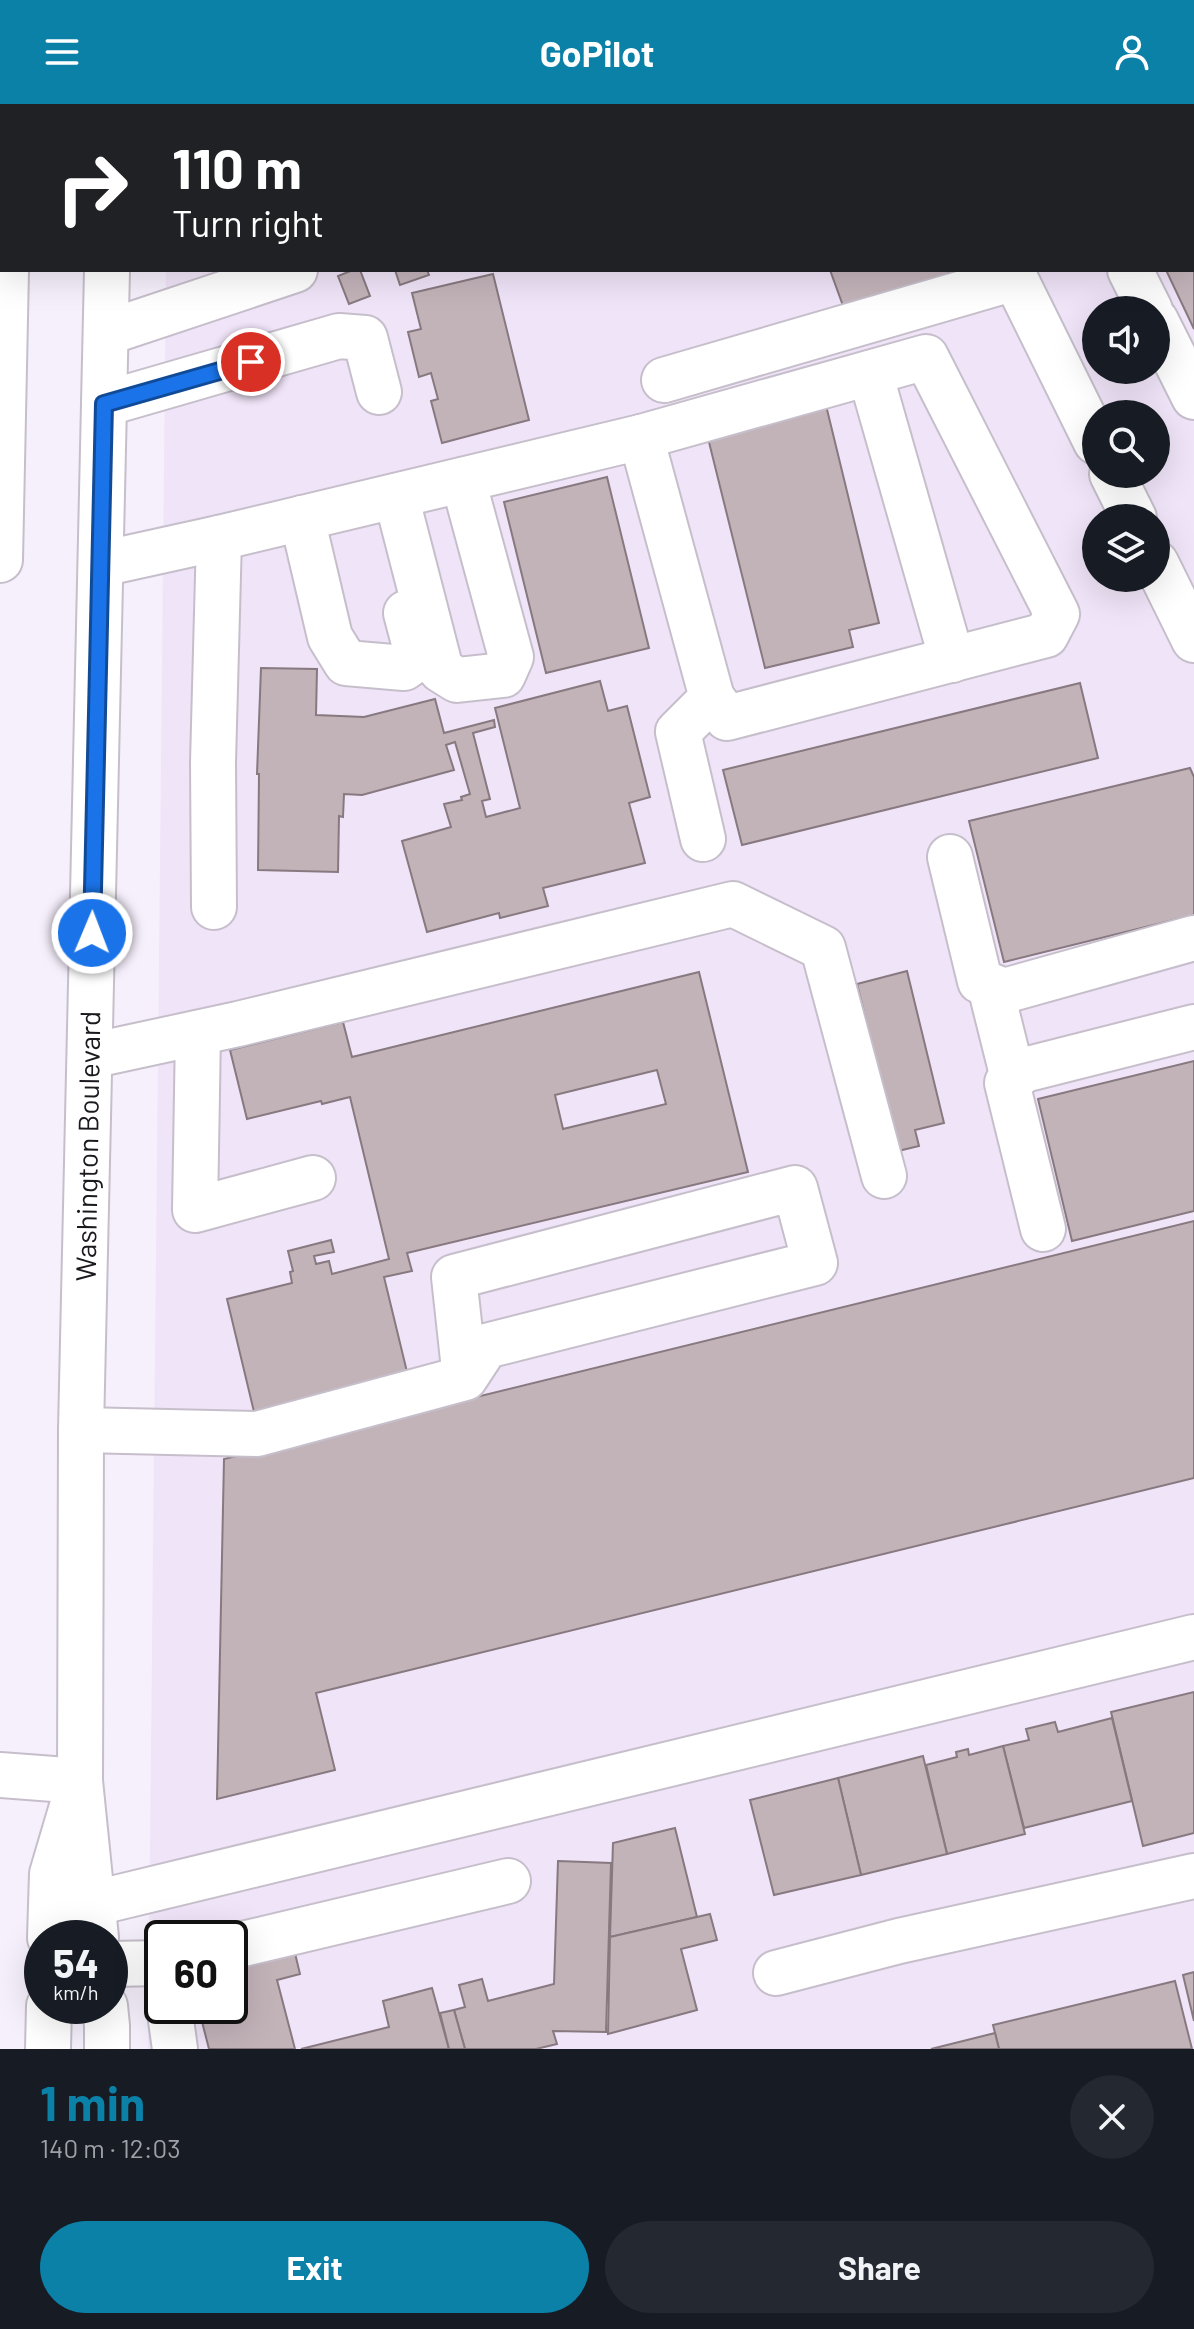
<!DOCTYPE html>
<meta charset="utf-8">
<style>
body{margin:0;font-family:Barlow,sans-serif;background:#242831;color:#f1f3f6;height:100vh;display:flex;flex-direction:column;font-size:30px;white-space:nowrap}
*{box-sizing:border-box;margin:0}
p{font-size:26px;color:#9ea1a6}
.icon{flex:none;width:44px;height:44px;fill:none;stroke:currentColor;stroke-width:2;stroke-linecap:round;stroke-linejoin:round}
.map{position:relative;height:1945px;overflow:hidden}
.panel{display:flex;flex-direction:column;background:#171b24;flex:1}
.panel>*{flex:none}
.banner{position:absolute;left:0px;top:0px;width:1194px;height:168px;box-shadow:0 8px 32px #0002;background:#202124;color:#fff;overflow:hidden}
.fabs{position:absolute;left:1082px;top:192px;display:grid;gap:16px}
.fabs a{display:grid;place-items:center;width:88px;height:88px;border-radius:50%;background:#171b24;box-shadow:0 8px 32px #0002;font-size:40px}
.speed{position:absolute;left:24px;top:1816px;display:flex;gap:16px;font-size:40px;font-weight:700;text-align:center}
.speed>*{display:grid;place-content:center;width:104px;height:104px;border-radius:50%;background:#171b24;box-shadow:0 8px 32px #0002;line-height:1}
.speed small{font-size:20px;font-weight:400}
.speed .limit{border:4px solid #111;border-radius:12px;background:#fff;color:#111}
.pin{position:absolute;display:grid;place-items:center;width:68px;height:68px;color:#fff;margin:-34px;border:4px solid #fff;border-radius:50%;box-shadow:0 2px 8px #0007}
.me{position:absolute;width:88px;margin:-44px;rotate:1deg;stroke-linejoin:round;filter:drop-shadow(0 0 6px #0008)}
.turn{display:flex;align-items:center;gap:28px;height:168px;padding:0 40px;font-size:36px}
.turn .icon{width:104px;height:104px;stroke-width:2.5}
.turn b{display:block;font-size:56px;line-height:68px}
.round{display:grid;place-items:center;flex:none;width:84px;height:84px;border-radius:42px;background:#242831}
.head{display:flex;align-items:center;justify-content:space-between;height:136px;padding:0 40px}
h1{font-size:48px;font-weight:700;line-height:60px;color:#0c81a8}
.button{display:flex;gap:16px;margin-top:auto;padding:16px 40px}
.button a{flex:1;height:92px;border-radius:48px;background:#0c81a8;color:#fff;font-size:32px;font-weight:700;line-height:92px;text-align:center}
.button a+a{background:#242831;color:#f1f3f6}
header{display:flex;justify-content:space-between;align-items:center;height:104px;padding:0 40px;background:#0c81a8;color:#fff;font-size:36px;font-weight:700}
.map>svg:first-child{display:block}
.built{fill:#f0e4f8;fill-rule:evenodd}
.building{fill:#c2b3b9;stroke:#87797f;stroke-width:2;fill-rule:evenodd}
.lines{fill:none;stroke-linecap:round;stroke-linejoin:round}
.minor-casing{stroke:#c6bfcb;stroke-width:48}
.major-casing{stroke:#c6bfcb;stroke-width:48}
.minor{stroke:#fff;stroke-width:44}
.major{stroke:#fff;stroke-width:44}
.route-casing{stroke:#114b97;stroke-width:20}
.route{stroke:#1a73e8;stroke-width:14}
.labels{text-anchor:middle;stroke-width:7;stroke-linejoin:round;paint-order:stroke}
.street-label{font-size:28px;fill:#1c191e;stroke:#fff}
</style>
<header><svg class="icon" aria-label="menu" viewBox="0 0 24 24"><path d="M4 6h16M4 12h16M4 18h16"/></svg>GoPilot<svg class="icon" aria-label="person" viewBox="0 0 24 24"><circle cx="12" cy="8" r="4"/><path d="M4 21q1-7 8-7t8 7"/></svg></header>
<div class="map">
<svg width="1194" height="1945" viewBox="0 0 1194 1945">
<rect width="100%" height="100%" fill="#f6effc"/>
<!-- built -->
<path class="built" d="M 168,0 L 1194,0 L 1194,1945 L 148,1945 L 166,166 L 1192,166 L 1192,2 L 168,2 ZM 1096,206 L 1156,206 L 1156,266 L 1096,266 ZM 1096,310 L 1156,310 L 1156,370 L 1096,370 ZM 1096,414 L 1156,414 L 1156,474 L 1096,474 ZM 162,1834 L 230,1834 L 230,1902 L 162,1902 Z"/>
<!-- building -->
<g class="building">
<polygon points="193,0 565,0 566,2 193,2"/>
<polygon points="1087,0 1194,0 1194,225 1166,166 1192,166 1192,2 1088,2"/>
<polygon points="353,166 360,166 370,192 349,200 338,172"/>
<polygon points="395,166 427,166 429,171 400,181"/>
<polygon points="830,166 948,166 950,173 846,210"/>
<polygon points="493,170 529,316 442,339 431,297 438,295 431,269 419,273 408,228 421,225 412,189"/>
<polygon points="824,293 879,519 849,526 853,543 765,564 705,322"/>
<polygon points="607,373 649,544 546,569 504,398"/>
<polygon points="261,564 317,565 316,611 364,613 435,595 444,629 494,616 495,623 473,629 490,695 482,697 486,713 520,704 495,604 600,577 608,607 627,602 650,693 629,699 645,759 543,784 548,802 500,814 499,809 427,828 402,737 451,723 444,700 462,696 461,693 470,690 455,638 446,641 454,666 362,691 344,690 343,713 339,712 338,768 258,766 259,670 257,670"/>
<polygon points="1080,579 1098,654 742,741 723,666"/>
<polygon points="1190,664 1194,673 1194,811 1004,858 969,717"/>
<polygon points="907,867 944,1019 915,1026 919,1042 898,1047 857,880"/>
<path d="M 699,868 L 748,1068 L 407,1149 L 412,1167 L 384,1173 L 408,1272 L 255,1312 L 227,1195 L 292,1179 L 290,1168 L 293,1167 L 288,1147 L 331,1136 L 334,1148 L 314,1152 L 316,1160 L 329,1157 L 332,1170 L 389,1155 L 350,993 L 322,1000 L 321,997 L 247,1015 L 230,946 L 343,918 L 352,953 ZM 657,966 L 666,1000 L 563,1025 L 555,991 Z"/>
<polygon points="1194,957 1194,1107 1072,1137 1038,995"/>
<polygon points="1194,1117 1194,1374 316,1589 335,1666 217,1695 224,1355"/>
<polygon points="1194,1588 1194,1729 1143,1742 1111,1608"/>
<polygon points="1112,1614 1132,1697 1024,1724 1003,1642 1029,1636 1026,1625 1055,1618 1058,1628"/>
<polygon points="1003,1642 1025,1730 947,1750 926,1661 957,1653 956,1648 968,1645 969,1651"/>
<polygon points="923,1652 947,1750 861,1771 838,1674"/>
<polygon points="838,1674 861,1771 774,1791 750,1696"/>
<polygon points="675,1724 697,1813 610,1833 613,1739"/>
<polygon points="558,1757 611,1759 606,1928 553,1927 557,1940 536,1945 465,1945 454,1906 465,1903 459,1881 482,1875 488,1897 554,1880"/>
<polygon points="710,1810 717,1836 681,1845 697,1906 608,1930 610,1833"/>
<polygon points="293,1841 300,1870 277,1876 295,1945 209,1945 198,1902 230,1902 230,1850"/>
<polygon points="1194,1868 1194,1917 1183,1871"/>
<polygon points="1175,1877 1192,1945 999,1945 993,1921"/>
<polygon points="432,1884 449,1945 301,1945 389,1923 383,1897"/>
<polygon points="454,1906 465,1945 449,1945 440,1909"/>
<polygon points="995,1929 999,1945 931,1945"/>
</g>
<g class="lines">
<defs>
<g id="minor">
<polyline points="8,0 8,2"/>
<polyline points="932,0 933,2"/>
<polyline points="1047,0 1048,2"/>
<polyline points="773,2 779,0"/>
<polyline points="1011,2 1015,0"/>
<polyline points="0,38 2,37"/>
<polyline points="1011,166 1096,338"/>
<polyline points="1130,166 1150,206"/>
<polyline points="1156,217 1194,293"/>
<polyline points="106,229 295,166"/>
<polyline points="870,269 952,556"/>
<polyline points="664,276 1015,174"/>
<polyline points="104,300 339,232 365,234 379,288"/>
<polyline points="641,333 926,253 1057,510 1046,531 727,614 712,594"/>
<polyline points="1112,370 1134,414"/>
<polyline points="396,392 441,566 457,576 503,571 511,553 463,376"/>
<polyline points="302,414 330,533 346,559 404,564 418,554 406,509"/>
<polyline points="0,456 6,166"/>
<polyline points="1156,459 1194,536"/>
<polyline points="101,460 219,434 641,333 712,594 678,628 703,735"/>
<polyline points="950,753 980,877 1004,887 1194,834"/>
<polyline points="214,803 213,658 219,434"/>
<polyline points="990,882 1013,974"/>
<polyline points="198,929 195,1106 313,1074"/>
<polyline points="90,952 238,920 733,800 823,844 884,1072"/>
<polyline points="1043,1125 1007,979 1024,966 1194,923"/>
<polyline points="81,1326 257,1330 465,1274 486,1242 815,1159 795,1084 454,1173 465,1274"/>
<polyline points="0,1671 80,1677"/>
<polyline points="91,1800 1194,1533"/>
<polyline points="230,1843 508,1777"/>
<polyline points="110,1860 162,1859"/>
<polyline points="776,1869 899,1837 1194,1772"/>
<polyline points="169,1902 175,1945"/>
</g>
<g id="major">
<polyline points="111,2 111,0"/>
<polyline points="50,1834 52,1770 73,1699"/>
<polyline points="96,1834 80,1677 81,1326 107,166"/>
<polyline points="105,1902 107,1922 107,1945"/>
<polyline points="48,1945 49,1902"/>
</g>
</defs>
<!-- minor casing -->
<use href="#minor" class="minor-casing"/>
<!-- major casing -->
<use href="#major" class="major-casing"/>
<!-- minor -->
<use href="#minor" class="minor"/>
<!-- major -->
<use href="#major" class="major"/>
</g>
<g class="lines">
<defs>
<polyline id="route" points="92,829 104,300 251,258"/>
</defs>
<!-- route casing -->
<use href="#route" class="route-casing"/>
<!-- route -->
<use href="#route" class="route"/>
</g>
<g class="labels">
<!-- street labels -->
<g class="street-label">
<text transform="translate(88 1042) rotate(-89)" y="10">Washington Boulevard</text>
</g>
</g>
</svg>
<div class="fabs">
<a><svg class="icon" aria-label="sound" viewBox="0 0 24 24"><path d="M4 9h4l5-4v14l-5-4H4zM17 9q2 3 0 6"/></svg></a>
<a><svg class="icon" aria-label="search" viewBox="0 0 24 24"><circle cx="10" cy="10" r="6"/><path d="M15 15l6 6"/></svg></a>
<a><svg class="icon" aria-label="layers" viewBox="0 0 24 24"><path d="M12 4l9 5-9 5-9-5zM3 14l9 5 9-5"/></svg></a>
</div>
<div class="speed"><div>54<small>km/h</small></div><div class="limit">60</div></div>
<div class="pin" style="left:251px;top:258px;background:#d93025"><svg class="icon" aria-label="arrive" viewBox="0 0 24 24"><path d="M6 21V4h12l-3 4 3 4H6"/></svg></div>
<svg class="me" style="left:92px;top:829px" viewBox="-20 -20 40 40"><circle r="17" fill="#1a73e8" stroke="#fff" stroke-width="3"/><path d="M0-11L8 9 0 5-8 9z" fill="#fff"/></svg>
<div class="banner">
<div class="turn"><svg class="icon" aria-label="right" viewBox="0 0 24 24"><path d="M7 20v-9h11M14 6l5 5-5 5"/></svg><div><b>110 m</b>Turn right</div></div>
</div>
</div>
<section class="panel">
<div class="head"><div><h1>1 min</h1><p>140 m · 12:03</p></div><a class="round"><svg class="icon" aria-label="close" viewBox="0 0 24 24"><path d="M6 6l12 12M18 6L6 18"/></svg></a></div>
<div class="button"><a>Exit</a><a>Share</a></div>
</section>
